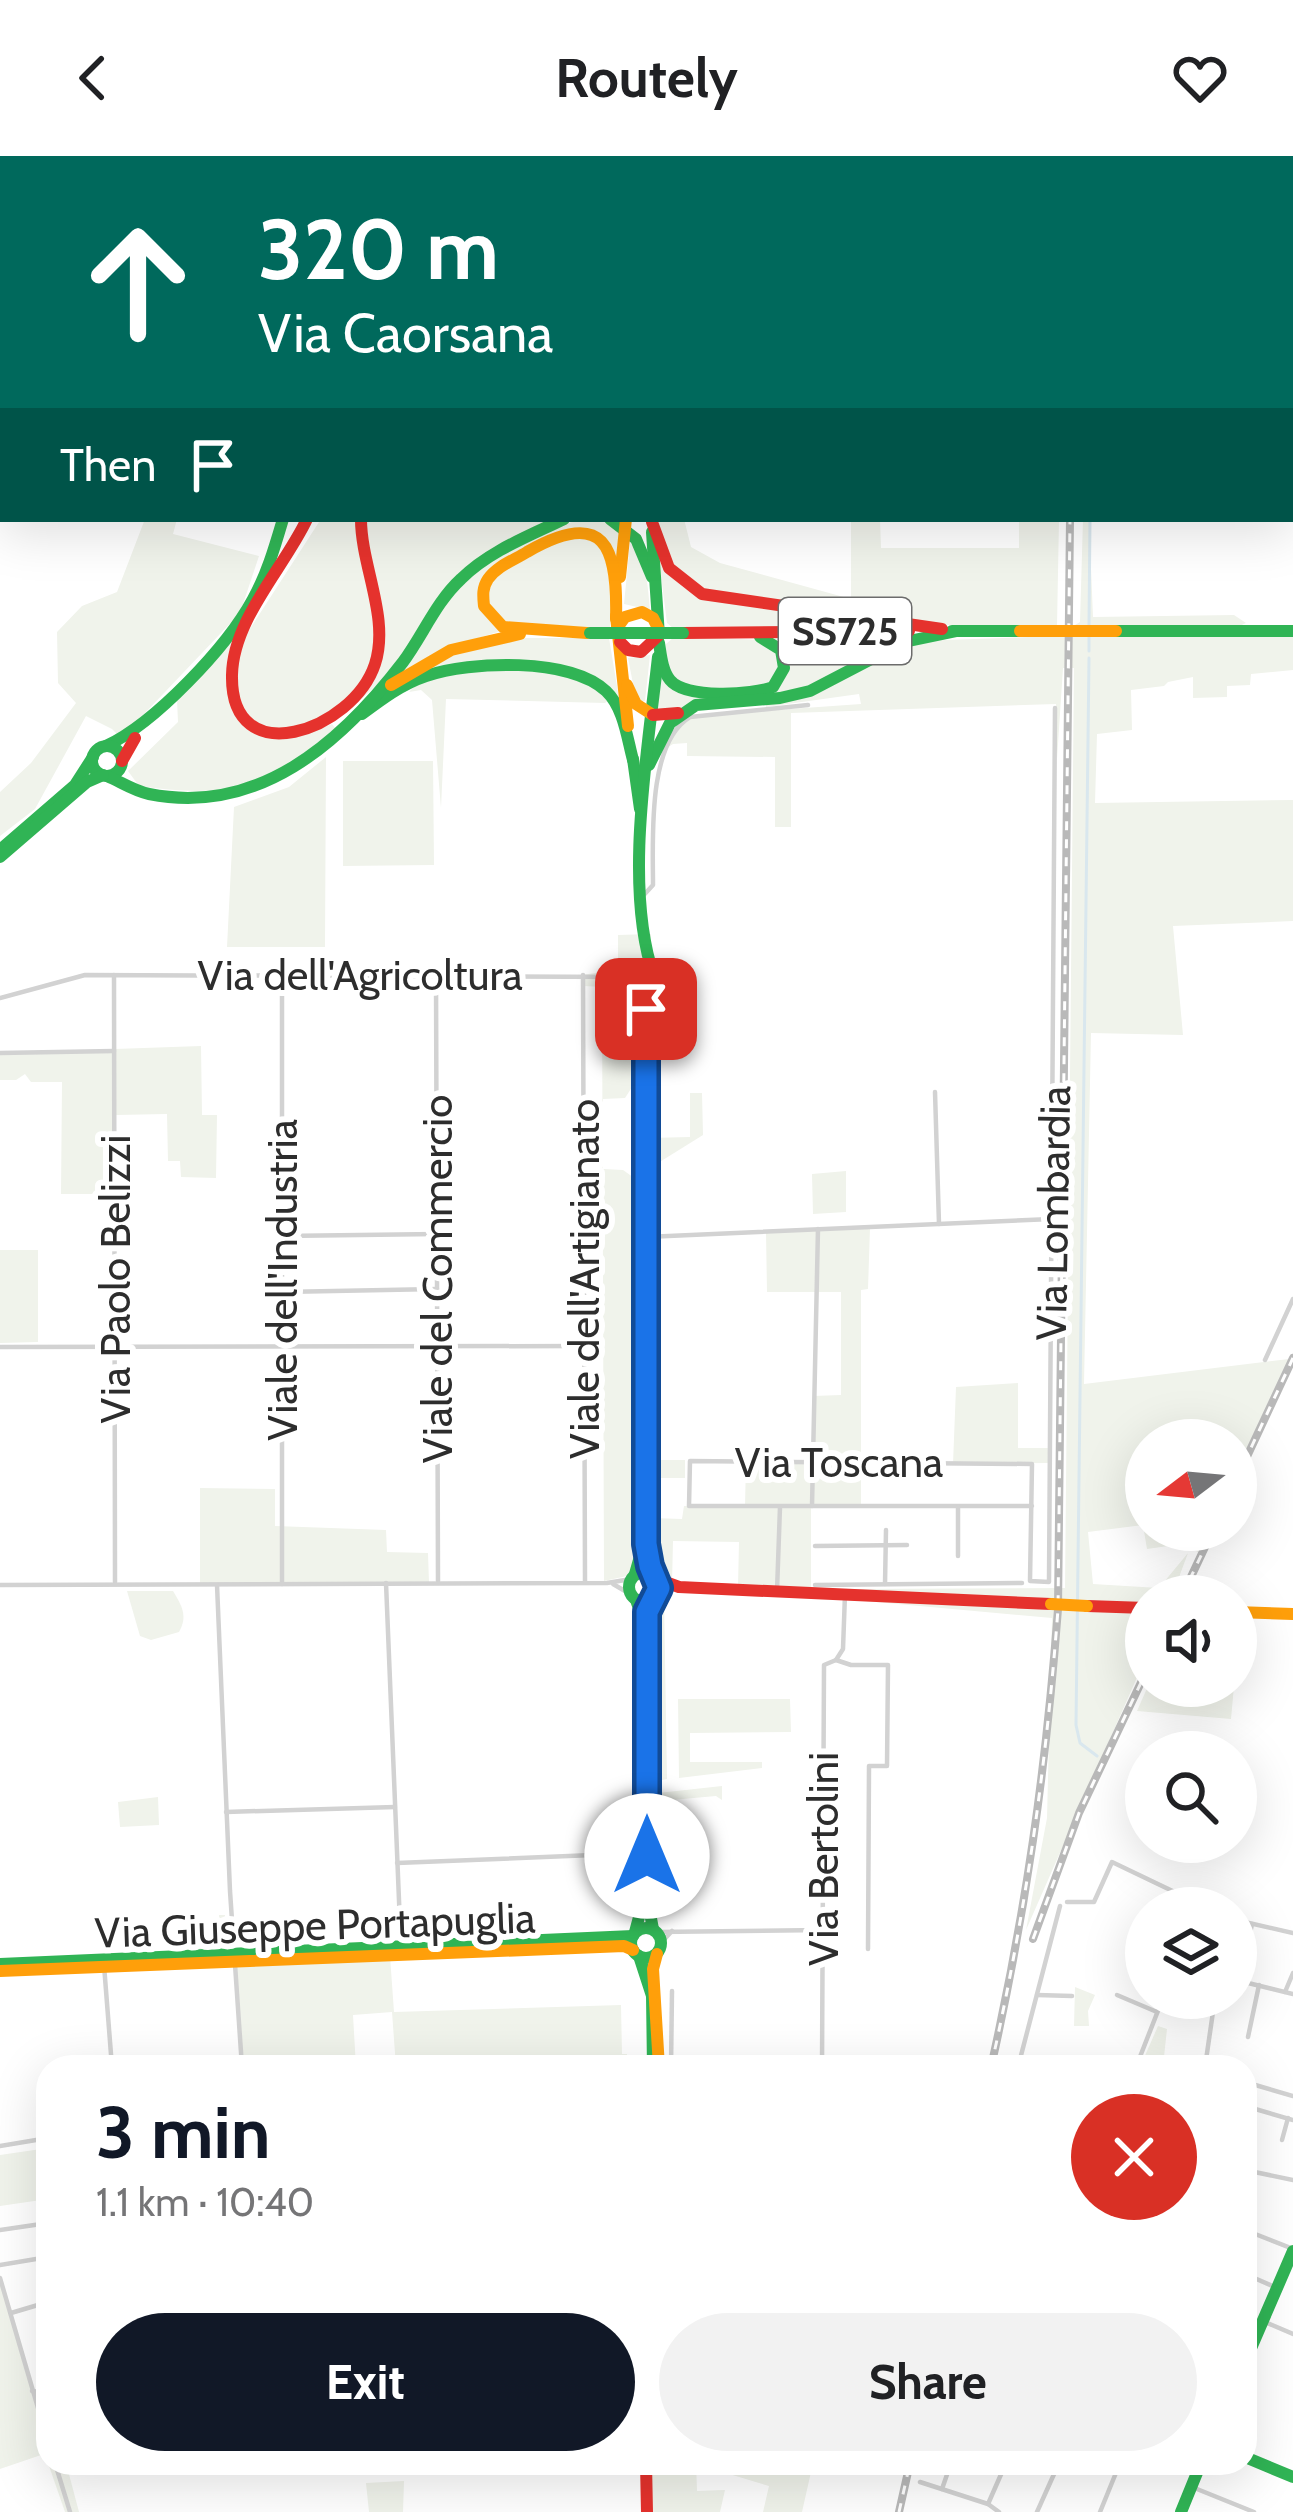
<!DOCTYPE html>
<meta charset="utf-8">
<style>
body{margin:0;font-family:Cabin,sans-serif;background:#f2f2f2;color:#202124;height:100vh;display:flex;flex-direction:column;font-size:45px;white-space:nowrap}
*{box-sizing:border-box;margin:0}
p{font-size:39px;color:#757577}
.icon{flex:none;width:66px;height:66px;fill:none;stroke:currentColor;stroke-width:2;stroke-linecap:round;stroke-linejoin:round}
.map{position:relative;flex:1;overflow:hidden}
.panel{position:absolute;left:36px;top:1899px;width:1221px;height:420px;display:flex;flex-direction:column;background:#fff;border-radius:36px;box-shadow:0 12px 48px #0002}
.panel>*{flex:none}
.guide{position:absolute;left:0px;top:0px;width:1293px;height:366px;box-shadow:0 12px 48px #0002;background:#00695c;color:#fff;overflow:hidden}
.needle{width:78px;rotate:254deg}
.controls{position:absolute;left:1125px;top:1263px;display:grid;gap:24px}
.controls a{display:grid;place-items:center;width:132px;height:132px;border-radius:50%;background:#fff;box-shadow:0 12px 48px #0002;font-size:60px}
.pin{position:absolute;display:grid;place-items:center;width:102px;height:102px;color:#fff;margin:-51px;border-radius:24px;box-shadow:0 6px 18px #0006}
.me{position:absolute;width:132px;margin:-66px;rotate:0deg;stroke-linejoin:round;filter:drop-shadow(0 0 9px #0008)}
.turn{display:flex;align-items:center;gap:42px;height:252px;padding:0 60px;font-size:54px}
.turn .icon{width:156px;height:156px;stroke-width:2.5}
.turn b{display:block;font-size:84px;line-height:102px}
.then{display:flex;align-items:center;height:114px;padding:0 60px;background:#0003;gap:24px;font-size:45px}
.round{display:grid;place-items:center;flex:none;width:126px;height:126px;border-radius:63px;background:#f2f2f2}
.head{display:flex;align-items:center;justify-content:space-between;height:204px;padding:0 60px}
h1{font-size:72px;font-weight:700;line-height:90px;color:#111827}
.button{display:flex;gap:24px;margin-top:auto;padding:24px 60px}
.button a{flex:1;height:138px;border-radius:72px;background:#111827;color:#fff;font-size:48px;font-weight:700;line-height:138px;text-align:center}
.button a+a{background:#f2f2f2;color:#202124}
header{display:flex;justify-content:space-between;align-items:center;height:156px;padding:0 60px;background:#fff;font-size:54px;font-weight:700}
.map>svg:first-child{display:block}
.green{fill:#f0f3eb}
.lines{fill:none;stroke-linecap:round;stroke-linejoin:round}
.stream{stroke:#d9e7ee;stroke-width:3}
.street{stroke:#d2d2d2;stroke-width:4.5}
.fast{stroke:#30b455;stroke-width:12}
.slow{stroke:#ff9f0a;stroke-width:12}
.jam{stroke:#e5322d;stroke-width:12}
.rail-casing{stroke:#b9b9b9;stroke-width:8}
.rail{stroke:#fff;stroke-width:3;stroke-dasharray:9;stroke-linecap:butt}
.fast-bridge{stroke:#30b455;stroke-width:12}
.slow-bridge{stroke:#ff9f0a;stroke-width:12}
.route-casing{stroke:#114b97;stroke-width:30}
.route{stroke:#1a73e8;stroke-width:21}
.labels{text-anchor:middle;stroke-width:12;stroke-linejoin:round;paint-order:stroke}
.shield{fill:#fff;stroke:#6c6c6c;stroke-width:3}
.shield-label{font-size:39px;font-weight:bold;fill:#2d2d2d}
.street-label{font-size:42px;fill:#2d2d2d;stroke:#fff}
</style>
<header><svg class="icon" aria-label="back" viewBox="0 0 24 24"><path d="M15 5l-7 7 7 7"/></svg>Routely<svg class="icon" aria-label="heart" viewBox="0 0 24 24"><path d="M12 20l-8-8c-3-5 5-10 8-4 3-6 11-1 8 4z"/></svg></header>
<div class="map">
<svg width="1293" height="2356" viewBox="0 0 1293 2356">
<rect width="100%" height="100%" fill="#fff"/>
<!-- green -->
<g class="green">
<rect x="637" y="0" width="215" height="3"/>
<polygon points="145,363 177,363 173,378 259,400 240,457 126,577 120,581 112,573 86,560 35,653 0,680 0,636 31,607 76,547 58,527 57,476 82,450 117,436"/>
<path d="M 321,363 L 358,363 C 366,410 392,497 358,537 C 352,544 343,549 336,555 C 310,579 282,577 250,564 L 234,530 L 242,485 Z"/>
<polygon points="363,363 557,363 476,407 391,516 358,546 380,504"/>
<path d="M 599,363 L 621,373 L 618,407 L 610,391 L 574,373 L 498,409 L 481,451 L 501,475 L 442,493 L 396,519 C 440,452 453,423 528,385 C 553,372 570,363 599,363 Z"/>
<path d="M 658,363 L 684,363 L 691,391 L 720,407 L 851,443 L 851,363 L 880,363 L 881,392 L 1019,392 L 1019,363 L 1059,363 L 1057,470 L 929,469 L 710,437 C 677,418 661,403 658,363 Z"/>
<polygon points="1083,363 1089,363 1093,461 1234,459 1246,467 1224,477 1293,480 1293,514 1251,518 1250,529 1227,530 1227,541 1193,542 1193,521 1168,526 1164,530 1131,534 1132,574 1097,578 1095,647 1293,644 1293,765 1173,770 1183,879 1091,877 1084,1228 1289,1203 1236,1315 1236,1284 1146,1284 1146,1374 1208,1374 1198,1396 1182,1388 1147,1393 1143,1369 1088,1376 1093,1428 1159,1432 1188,1397 1172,1440 1146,1440 1146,1501 1026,1774 1047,1662 1052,1462 854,1444 854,1433 1065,1432 1074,512 1063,512 1057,603 1056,548 791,557 791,671 775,671 775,601 687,600 687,587 673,588 662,595 670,579 691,560 861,548 859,538 766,551 766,546 782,544 917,485 1057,480 1080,466"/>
<path d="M 582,379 C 624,400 612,432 610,472 L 503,468 L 490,456 L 485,436 C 504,403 545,385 582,379 Z"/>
<path d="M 630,387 C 647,403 648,432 650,454 L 624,448 Z"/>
<polygon points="659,404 683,431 698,440 897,470 673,472 667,467"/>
<path d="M 240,475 L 232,500 L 242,562 L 294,582 L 332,568 L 336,573 C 278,635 219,642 139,630 L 128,615 L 178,566 L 177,544 Z"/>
<polygon points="907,480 805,533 762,541 707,543 678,555 656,554 660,515 673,533 756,539 780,527 777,486 772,481"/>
<polygon points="693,481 763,484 778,496 780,516 764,533 696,535 673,526 665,502 666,488 673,482"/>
<path d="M 520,482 L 609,482 L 620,548 C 612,542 604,530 594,523 C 557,497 461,512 418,520 L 415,516 L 458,495 Z"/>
<polygon points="650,499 645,545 641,545 635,538 628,502"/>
<path d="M 480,513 C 524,515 577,508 609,544 L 605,547 L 446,543 L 441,652 L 432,544 L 421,534 L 409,536 C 427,516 455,517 480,513 Z"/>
<polygon points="326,601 325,791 227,791 234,651 289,631"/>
<polygon points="343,605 433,605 434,709 343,710"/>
<path d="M 651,778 C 651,788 649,801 655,810 C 666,828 673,838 658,858 L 636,862 L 636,925 L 625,942 L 603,943 L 603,1013 L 623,1014 L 637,1024 L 636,1407 L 627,1420 L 604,1425 L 602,831 L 584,830 L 582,819 L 614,814 L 618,807 L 618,779 Z"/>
<polygon points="201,890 202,959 217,959 216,1022 181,1021 180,1005 168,1005 167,958 116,959 114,1038 61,1038 62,926 31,926 25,918 16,924 0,924 0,897"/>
<polygon points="690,937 702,937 703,979 650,1012 649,982 690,981"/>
<polygon points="846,1015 846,1056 813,1058 812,1018"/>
<path d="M 870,1072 L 868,1133 L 861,1134 L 861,1351 L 811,1350 L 811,1433 L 738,1430 L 739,1386 L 673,1385 L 672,1428 C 647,1412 652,1390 652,1362 L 682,1363 L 684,1350 L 745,1350 L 746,1306 L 812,1305 L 813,1240 L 841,1239 L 841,1136 L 767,1136 L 766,1076 Z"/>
<polygon points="0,1094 38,1094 38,1186 0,1187"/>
<polygon points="1018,1227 1018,1292 1050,1292 1050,1307 953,1308 956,1231"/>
<rect x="652" y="1304" width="33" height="18"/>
<polygon points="200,1332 275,1333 275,1370 386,1374 387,1396 428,1397 429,1427 200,1428"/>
<path d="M 127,1435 L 173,1435 C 182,1450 188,1460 179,1476 L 151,1484 L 140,1480 Z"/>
<polygon points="664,1443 667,1623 652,1626 651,1466"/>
<polygon points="1148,1530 1234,1530 1231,1563 1137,1555"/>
<polygon points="678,1543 790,1543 791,1576 690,1577 690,1606 762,1606 762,1612 679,1622"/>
<polygon points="722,1630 722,1644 716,1640 649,1646 649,1638"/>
<polygon points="158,1641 159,1669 120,1671 118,1646"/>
<polygon points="219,1759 225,1759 226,1795 179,1797 178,1786 188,1785 192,1779 208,1779 209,1788 220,1787"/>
<polygon points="390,1800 394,1856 621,1849 622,1898 627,1898 627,1911 396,1911 392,1856 353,1859 356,1911 242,1911 234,1806"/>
<polygon points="1075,1831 1095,1839 1088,1855 1089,1870 1074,1870"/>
<polygon points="1158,1870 1167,1873 1164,1901 1183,1903 1182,1911 1140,1911"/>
<polygon points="48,1992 48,2043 0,2050 0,1999"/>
<polygon points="0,2123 32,2237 48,2243 48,2306 44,2298 0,2313"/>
<polygon points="48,2307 66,2307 79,2356 65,2356"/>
<polygon points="652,2307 696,2307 697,2335 725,2334 720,2356 652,2356"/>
<polygon points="729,2307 813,2307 802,2356 763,2356 769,2330 726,2317"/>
<polygon points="404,2325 403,2356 369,2356 366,2327"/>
</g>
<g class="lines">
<!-- stream -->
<g class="stream">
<polyline points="1095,3 1095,0"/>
<polyline points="1089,469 1090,363"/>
<polyline points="1089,495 1089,479"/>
<polyline points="1089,502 1076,1569 1080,1587 1097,1600"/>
</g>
<!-- street -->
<g class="street">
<polyline points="348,0 348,3"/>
<polyline points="769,3 770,0"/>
<polyline points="0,6 3,14"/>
<path d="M 642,741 L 653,729 C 653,683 647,587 690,561 L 808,549"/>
<polyline points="114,819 115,1426"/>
<polyline points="436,819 438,1425"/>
<polyline points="583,819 585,1425"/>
<polyline points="282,822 282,1428"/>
<polyline points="610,823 627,840"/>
<polyline points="0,842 85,819 631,821"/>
<polyline points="0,897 114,895"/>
<polyline points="935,936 939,1068"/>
<polyline points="282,1080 437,1078"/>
<polyline points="646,1081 1052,1063"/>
<polyline points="282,1136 437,1133"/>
<polyline points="0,1191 582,1190"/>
<polyline points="1265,1204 1293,1143"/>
<polyline points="812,1350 818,1073"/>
<polyline points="1032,1350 689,1350 690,1305 1032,1308 1030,1425 1049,1426 1055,552"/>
<polyline points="815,1390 907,1389"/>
<polyline points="958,1400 958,1351"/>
<polyline points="386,1427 401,1793"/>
<polyline points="613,1428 630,1438"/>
<polyline points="885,1428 886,1374"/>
<polyline points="0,1429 607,1427 631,1423"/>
<polyline points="217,1429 230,1735 242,1911"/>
<polyline points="815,1429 1022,1427"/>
<polyline points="777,1435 780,1351"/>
<polyline points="845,1438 843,1493 836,1504 851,1509 888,1509 887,1610 869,1610 868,1793"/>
<polyline points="226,1656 395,1651"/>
<polyline points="397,1707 642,1697"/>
<polyline points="1067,1746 1094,1746 1112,1706 1208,1752"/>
<polyline points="1236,1764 1293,1777"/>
<polyline points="656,1776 823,1774"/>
<polyline points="1131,1783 1146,1783"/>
<polyline points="661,1787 672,1775"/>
<polyline points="104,1809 112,1911"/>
<polyline points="1236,1824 1293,1838"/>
<polyline points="1240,1825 1252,1768"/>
<polyline points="1285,1836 1293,1817"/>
<polyline points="1037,1839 1072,1840"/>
<polyline points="1117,1839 1157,1856"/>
<polyline points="1248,1881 1259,1829"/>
<polyline points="671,1911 672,1835"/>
<polyline points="822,1911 824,1509 836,1504"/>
<polyline points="1018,1911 1060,1750"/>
<polyline points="1136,1911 1163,1842"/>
<polyline points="1185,1911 1206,1905"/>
<polyline points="1205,1911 1215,1842"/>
<polyline points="1245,1926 1293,1940"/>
<polyline points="1245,1950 1293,1964"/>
<polyline points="1282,1984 1288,1962"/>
<polyline points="0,1990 48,1982"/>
<polyline points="1245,2014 1293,2024"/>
<polyline points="0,2074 48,2067"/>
<polyline points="1245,2074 1293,2093"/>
<polyline points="0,2109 48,2101"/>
<polyline points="1245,2118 1277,2132"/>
<polyline points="0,2122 48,2286"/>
<polyline points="11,2157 48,2146"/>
<polyline points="1245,2161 1261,2169"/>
<polyline points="1265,2166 1293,2178"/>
<polyline points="32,2235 48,2237"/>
<polyline points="55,2307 70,2356"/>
<polyline points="871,2307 887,2313"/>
<polyline points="920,2326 988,2348 999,2356"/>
<polyline points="1192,2331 1254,2356"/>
<polyline points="942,2333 951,2307"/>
<polyline points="988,2348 1006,2307"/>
<polyline points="1037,2356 1059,2307"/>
<polyline points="1100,2356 1120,2307"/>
</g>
<!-- fast -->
<g class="fast">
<polyline points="0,159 3,158"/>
<polyline points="0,286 3,282"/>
<polyline points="0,304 3,301"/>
<polyline points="0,349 3,345"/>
<polyline points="610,363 636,383 652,421"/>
<polyline points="652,376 659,480"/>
<polyline points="952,475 1020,475"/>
<polyline points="1116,475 1293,475"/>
<path d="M 659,487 C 661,499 662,514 670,524 C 685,543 752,539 773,531 L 784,512 L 781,494 L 760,481"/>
<path d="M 362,558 C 382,543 402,528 426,520 C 470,505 570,501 606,535 C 624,552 627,582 633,604"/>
<path d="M 106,590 C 155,567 227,491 253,443 C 267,418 275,390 283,363"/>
<circle cx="107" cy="605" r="15"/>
<polyline points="633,603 640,653"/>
<polyline points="649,609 670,567 696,549 780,542 810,535 904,486 957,475"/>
<path d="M 107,620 C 121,626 134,635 149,638 C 258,660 341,587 403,506 C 423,479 436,446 461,423 C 489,395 529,380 564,363"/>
<polyline points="0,694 75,629 93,601"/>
<polyline points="0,701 87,626 103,619"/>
<circle cx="642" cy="832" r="16"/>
<path d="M 654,820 C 623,732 648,594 658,501"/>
<polyline points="634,847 640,864 641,1397 635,1418"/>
<polyline points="645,872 649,848"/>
<circle cx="644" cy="1431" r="15"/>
<polyline points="647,1484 647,1456 653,1443"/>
<polyline points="647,1529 647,1741 653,1773"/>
<circle cx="646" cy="1787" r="15"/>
<polyline points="635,1776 642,1750 642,1461 636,1444"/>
<polyline points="639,1800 652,1840 653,1911"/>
<polyline points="0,1808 633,1780"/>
<polyline points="1245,2206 1293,2095"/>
<polyline points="1245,2301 1293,2321"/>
<polyline points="1181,2356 1201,2307"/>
</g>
<!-- slow -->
<g class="slow">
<polyline points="213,0 217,3"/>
<polyline points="332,0 332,3"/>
<polyline points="635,0 635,3"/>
<polyline points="41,3 42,0"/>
<polyline points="65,3 66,0"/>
<polyline points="230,3 233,0"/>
<polyline points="244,3 247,0"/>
<polyline points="259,3 261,0"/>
<polyline points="0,332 3,327"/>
<polyline points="620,421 626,363"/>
<polyline points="616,460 628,570"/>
<polyline points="617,472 625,461 642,456 653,462 659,474"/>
<path d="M 587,477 L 503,471 L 484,450 C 483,440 482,432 488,423 C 497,410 514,404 527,396 C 605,351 618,391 616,463"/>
<polyline points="391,529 451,494 520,478"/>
<polyline points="627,529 636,548 653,559"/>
<polyline points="645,911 647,1388 653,1418"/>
<polyline points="1236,1456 1293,1458"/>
<polyline points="657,1798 653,1813 659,1911"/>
<polyline points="0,1815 624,1790 633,1794"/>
</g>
<!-- jam -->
<g class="jam">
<path d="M 307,363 C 284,412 233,463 232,519 C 230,618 353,575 375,508 C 390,462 361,410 361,363"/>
<polyline points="652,366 669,412 702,438 942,473"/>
<polyline points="683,477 909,475"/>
<polyline points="620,486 628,494 641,496 659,479"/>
<polyline points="653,559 678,557"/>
<polyline points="122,605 135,582"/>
<polyline points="657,1423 679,1431 1051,1448"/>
<polyline points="1087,1450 1146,1452"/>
<polyline points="646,2307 647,2356"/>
</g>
<defs>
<g id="rail">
<polyline points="1018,0 1019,3"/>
<polyline points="1075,3 1075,0"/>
<polyline points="1109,3 1109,0"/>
<polyline points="1138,3 1138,0"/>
<polyline points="1187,3 1187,0"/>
<polyline points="1236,1324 1293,1202"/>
<polyline points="1182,1440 1213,1374"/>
<polyline points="1033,1783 1079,1657 1146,1516"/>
<path d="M 991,1911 C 1026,1755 1046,1613 1058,1453 L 1070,363"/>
<polyline points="899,2356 910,2307"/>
</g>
</defs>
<!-- rail casing -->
<use href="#rail" class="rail-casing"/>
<!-- rail -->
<use href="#rail" class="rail"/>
<!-- fast-bridge -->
<polyline class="fast-bridge" points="590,477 683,477"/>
<!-- slow-bridge -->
<g class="slow-bridge">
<polyline points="1020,475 1116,475"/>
<polyline points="1051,1448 1087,1450"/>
</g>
</g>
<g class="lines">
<defs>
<polyline id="route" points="646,853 646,1388 650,1410 659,1432 647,1456 647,1700"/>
</defs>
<!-- route casing -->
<use href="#route" class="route-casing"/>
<!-- route -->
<use href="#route" class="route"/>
</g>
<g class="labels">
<!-- shield labels -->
<rect class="shield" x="779" y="442" width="132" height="66" rx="9"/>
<g class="shield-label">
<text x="845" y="489">SS725</text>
</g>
<!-- street labels -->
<g class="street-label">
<text x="360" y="834">Via dell'Agricoltura</text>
<text transform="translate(1053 1057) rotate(-89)" y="15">Via Lombardia</text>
<text transform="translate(115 1123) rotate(-90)" y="15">Via Paolo Belizzi</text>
<text transform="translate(437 1123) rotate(-90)" y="15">Viale del Commercio</text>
<text transform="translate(584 1123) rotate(-90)" y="15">Viale dell'Artigianato</text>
<text transform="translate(282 1124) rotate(-90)" y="15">Viale dell'Industria</text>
<text x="839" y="1321">Via Toscana</text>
<text transform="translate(823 1703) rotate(-90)" y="15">Via Bertolini</text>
<text transform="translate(315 1769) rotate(-2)" y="15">Via Giuseppe Portapuglia</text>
</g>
</g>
</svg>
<div class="controls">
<a><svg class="needle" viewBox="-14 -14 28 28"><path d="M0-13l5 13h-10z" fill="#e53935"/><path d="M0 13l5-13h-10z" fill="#757577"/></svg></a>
<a><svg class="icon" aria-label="sound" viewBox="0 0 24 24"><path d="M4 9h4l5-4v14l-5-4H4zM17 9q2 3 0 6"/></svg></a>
<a><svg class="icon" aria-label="search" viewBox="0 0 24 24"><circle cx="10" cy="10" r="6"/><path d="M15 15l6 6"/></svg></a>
<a><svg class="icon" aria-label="layers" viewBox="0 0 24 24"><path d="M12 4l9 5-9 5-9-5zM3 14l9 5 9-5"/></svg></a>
</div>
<div class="pin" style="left:646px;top:853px;background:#d93025"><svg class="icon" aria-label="arrive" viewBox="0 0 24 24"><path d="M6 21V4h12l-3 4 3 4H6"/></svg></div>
<svg class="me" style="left:647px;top:1700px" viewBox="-20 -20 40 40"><circle r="19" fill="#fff"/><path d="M0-13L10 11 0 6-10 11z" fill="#1a73e8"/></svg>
<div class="guide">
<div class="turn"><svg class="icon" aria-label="ahead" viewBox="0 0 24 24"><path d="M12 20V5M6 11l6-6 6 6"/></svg><div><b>320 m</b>Via Caorsana</div></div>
<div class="then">Then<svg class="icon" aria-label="arrive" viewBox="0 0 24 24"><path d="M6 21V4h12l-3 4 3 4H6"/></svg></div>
</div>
<section class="panel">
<div class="head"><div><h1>3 min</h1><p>1.1 km · 10:40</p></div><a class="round" style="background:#d93025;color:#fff"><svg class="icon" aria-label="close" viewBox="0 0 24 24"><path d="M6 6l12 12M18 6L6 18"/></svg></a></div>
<div class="button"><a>Exit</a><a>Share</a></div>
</section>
</div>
